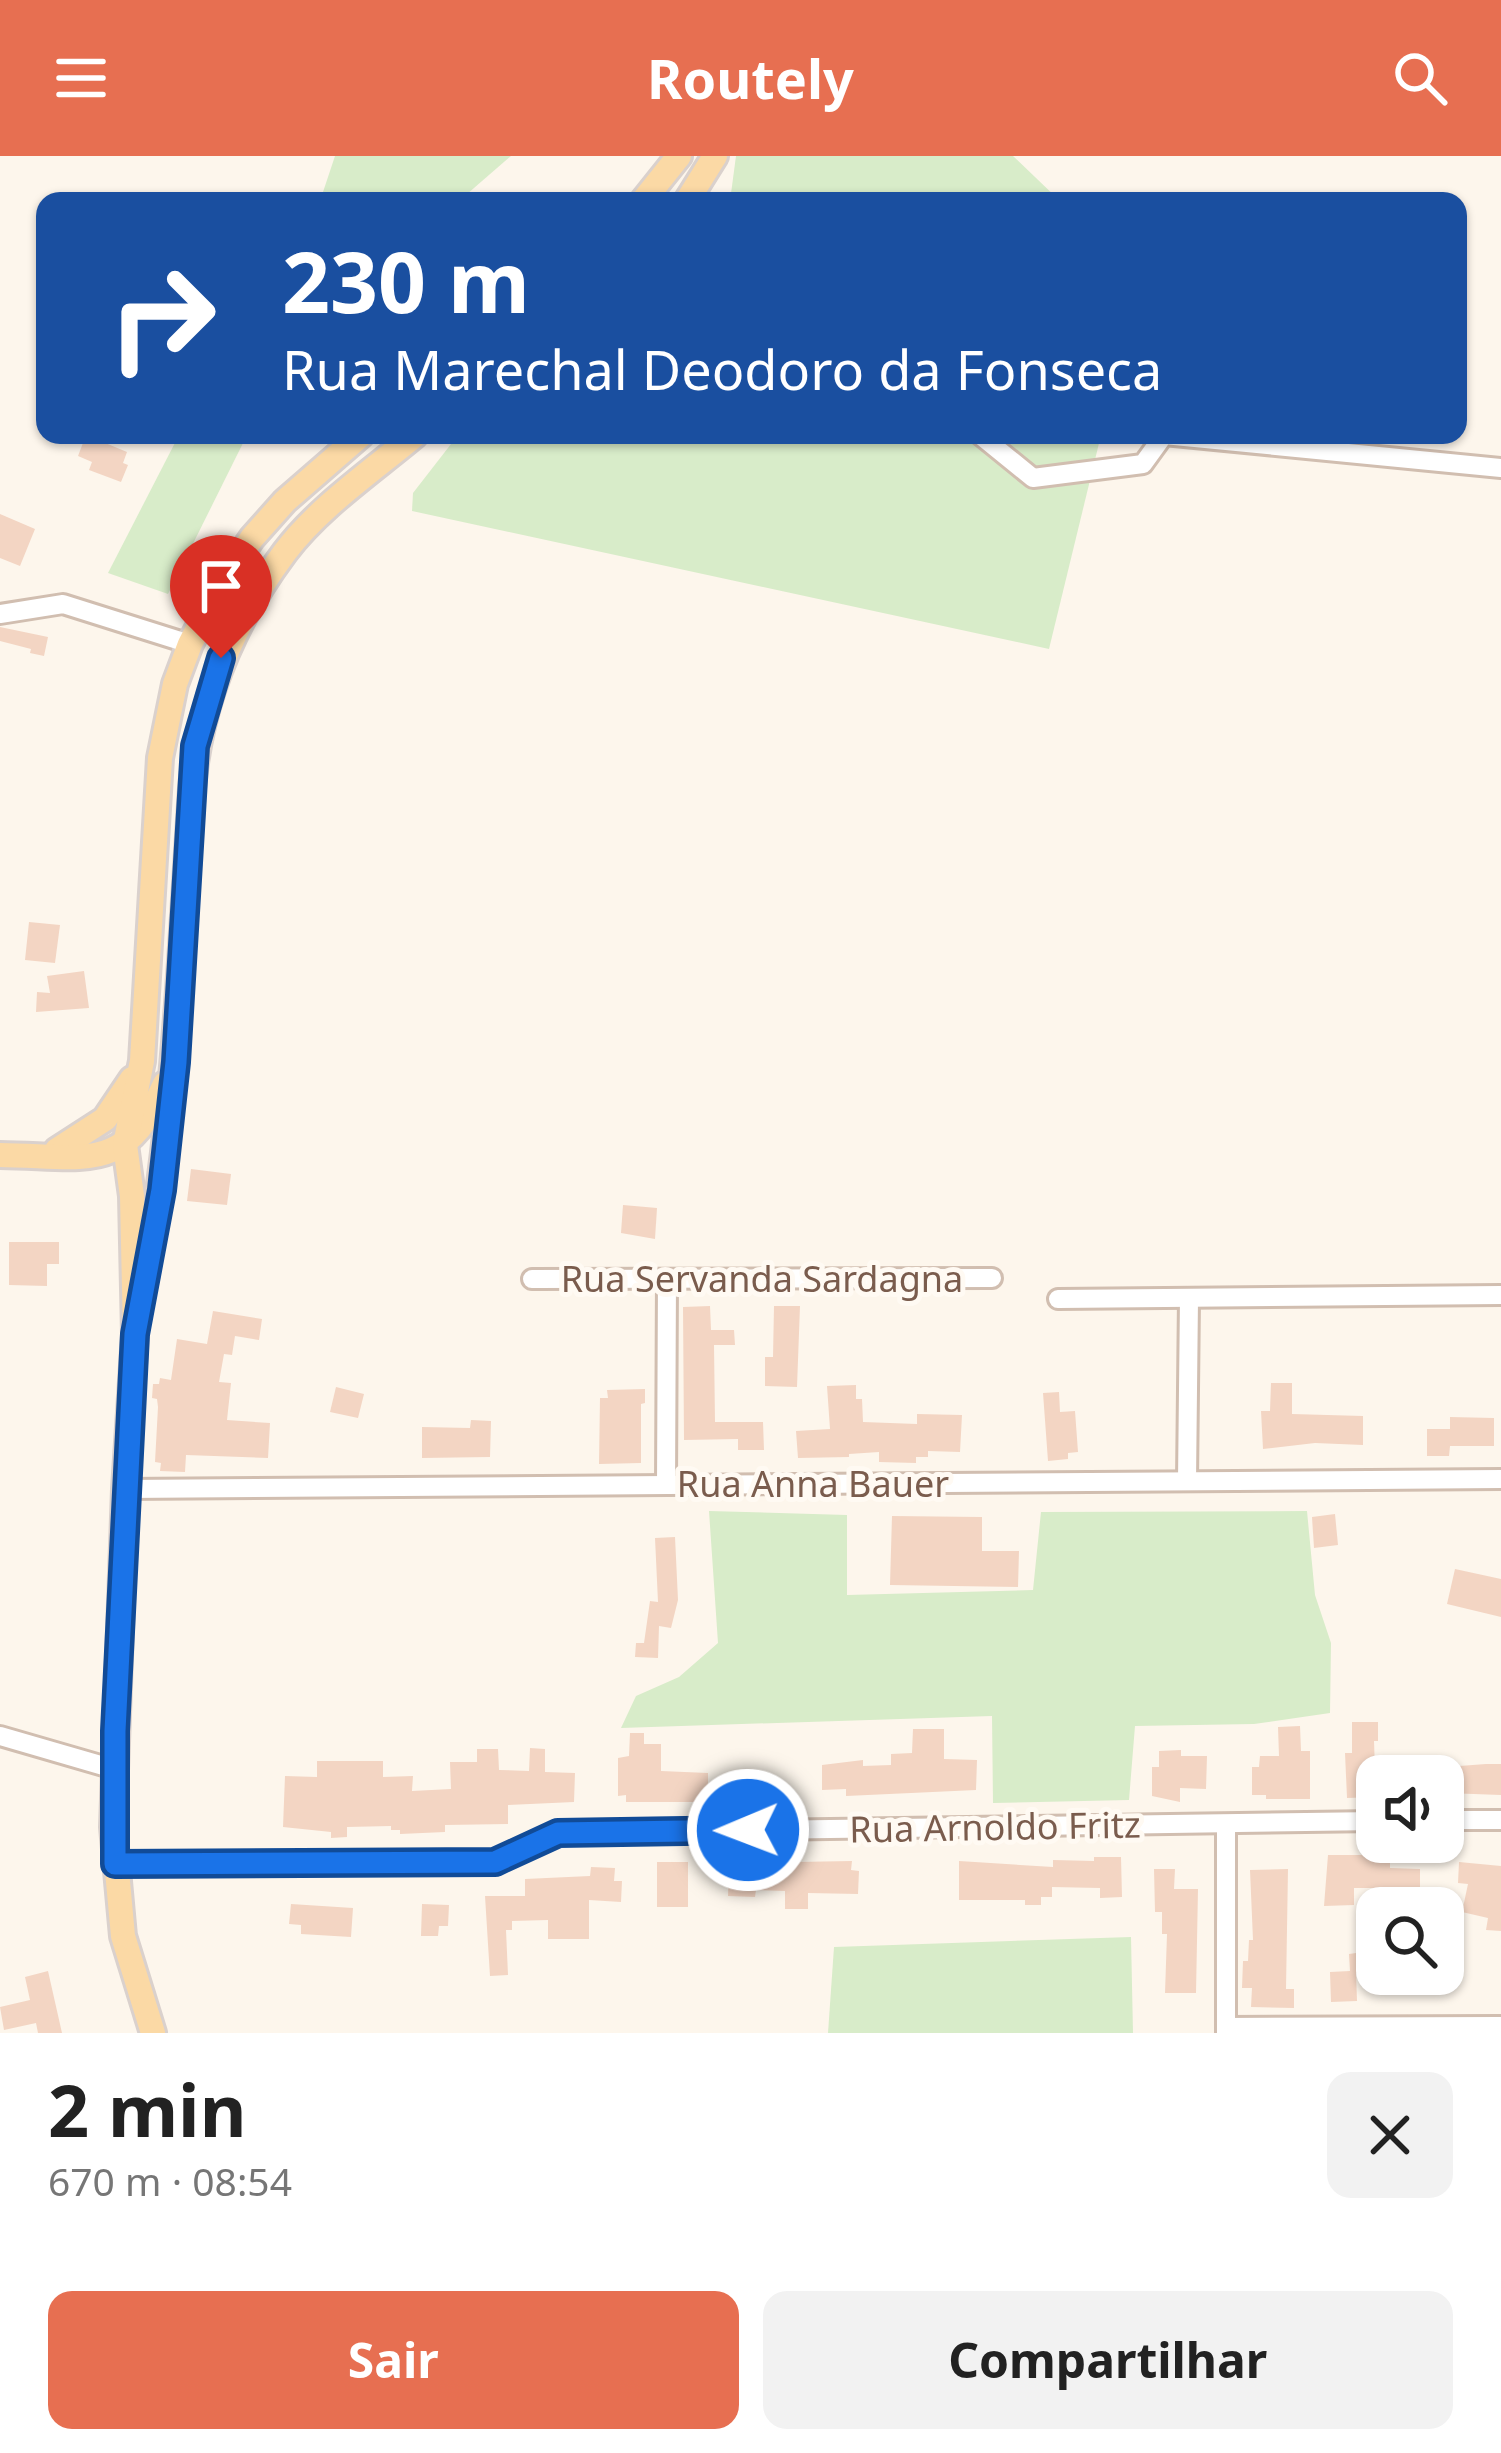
<!DOCTYPE html>
<html lang="pt">
<meta charset="utf-8">
<style>
body{margin:0;font-family:"Noto Sans",sans-serif;background:#f2f2f2;color:#222;height:100vh;display:flex;flex-direction:column;font-size:45px;white-space:nowrap}
*{box-sizing:border-box;margin:0}
p{font-size:39px;color:#767676}
.icon{flex:none;width:66px;height:66px;fill:none;stroke:currentColor;stroke-width:2;stroke-linecap:round;stroke-linejoin:round}
.map{position:relative;height:1877px;overflow:hidden}
.drawer{display:flex;flex-direction:column;background:#fff;flex:1}
.drawer>*{flex:none}
.top-card{position:absolute;left:36px;top:36px;width:1431px;height:252px;border-radius:24px;box-shadow:0 3px 9px #0004;background:#1a4fa0;color:#fff;overflow:hidden}
.buttons{position:absolute;left:1356px;top:1599px;display:grid;gap:24px}
.buttons a{display:grid;place-items:center;width:108px;height:108px;border-radius:24px;background:#fff;box-shadow:0 3px 9px #0004;font-size:60px}
.pin{position:absolute;display:grid;place-items:center;width:102px;height:102px;color:#fff;margin:-123px -51px;border-radius:50% 50% 50% 0;rotate:-45deg;box-shadow:0 0 12px #0007}
.pin .icon{rotate:45deg}
.me{position:absolute;width:132px;margin:-66px;rotate:269deg;stroke-linejoin:round;filter:drop-shadow(0 0 9px #0008)}
.turn{display:flex;align-items:center;gap:42px;height:252px;padding:0 48px;font-size:54px}
.turn .icon{width:156px;height:156px;stroke-width:2.5}
.turn b{display:block;font-size:84px;line-height:102px}
.round{display:grid;place-items:center;flex:none;width:126px;height:126px;border-radius:24px;background:#f2f2f2}
.head{display:flex;align-items:center;justify-content:space-between;height:204px;padding:0 48px}
h1{font-size:72px;font-weight:700;line-height:90px}
.primary-button{display:flex;gap:24px;margin-top:auto;padding:24px 48px}
.primary-button a{flex:1;height:138px;border-radius:24px;background:#e76f51;color:#fff;font-size:48px;font-weight:700;line-height:138px;text-align:center}
.primary-button a+a{background:#f2f2f2;color:#222}
header{display:flex;justify-content:space-between;align-items:center;height:156px;padding:0 48px;background:#e76f51;color:#fff;font-size:54px;font-weight:700}
.map>svg:first-child{display:block}
.green{fill:#d8ecc9}
.building{fill:#f3d5c3}
.lines{fill:none;stroke-linecap:round;stroke-linejoin:round}
.minor-casing{stroke:#d1beb0;stroke-width:24}
.major-casing{stroke:#dad1cd;stroke-width:30}
.minor{stroke:#fff;stroke-width:18}
.major{stroke:#fbd9a5;stroke-width:24}
.route-casing{stroke:#114b97;stroke-width:30}
.route{stroke:#1a73e8;stroke-width:21}
.labels{text-anchor:middle;stroke-width:10;stroke-linejoin:round;paint-order:stroke}
.street-label{font-size:36px;fill:#7a5c4d;stroke:#fffaf3}
</style>
<header><svg class="icon" aria-label="menu" viewBox="0 0 24 24"><path d="M4 6h16M4 12h16M4 18h16"/></svg>Routely<svg class="icon" aria-label="search" viewBox="0 0 24 24"><circle cx="10" cy="10" r="6"/><path d="M15 15l6 6"/></svg></header>
<div class="map">
<svg width="1501" height="1877" viewBox="0 0 1501 1877">
<rect width="100%" height="100%" fill="#fdf6ec"/>
<!-- green -->
<g class="green">
<polygon points="335,0 511,0 459,45 320,45"/>
<polygon points="736,0 1013,0 1060,45 730,45"/>
<polygon points="179,279 247,279 168,438 108,417"/>
<polygon points="458,279 1101,279 1049,493 412,355 413,337"/>
<polygon points="709,1355 847,1359 847,1439 1033,1434 1041,1356 1307,1355 1315,1439 1331,1487 1330,1557 1254,1568 1135,1570 1129,1644 993,1647 992,1560 621,1572 636,1540 679,1521 718,1487"/>
<polygon points="1131,1781 1133,1877 828,1877 834,1791"/>
</g>
<!-- building -->
<g class="building">
<polygon points="86,279 127,296 123,307 128,309 121,326 89,314 92,306 78,300"/>
<polygon points="0,358 35,373 20,410 0,402"/>
<polygon points="0,471 48,481 44,500 30,497 31,493 0,485"/>
<polygon points="29,766 60,769 55,807 25,804"/>
<polygon points="84,815 89,852 36,856 37,836 50,837 47,820"/>
<polygon points="191,1013 231,1018 227,1049 187,1045"/>
<polygon points="623,1049 657,1052 655,1083 621,1077"/>
<polygon points="9,1086 59,1086 59,1108 47,1108 47,1130 9,1129"/>
<polygon points="710,1150 711,1174 734,1174 735,1189 714,1189 715,1266 763,1266 764,1294 738,1294 738,1283 684,1284 683,1151"/>
<polygon points="774,1150 800,1150 797,1231 765,1230 765,1201 773,1201"/>
<polygon points="213,1155 262,1163 259,1184 235,1180 232,1199 224,1198 219,1226 231,1227 227,1264 270,1267 268,1302 186,1299 185,1316 160,1315 161,1307 155,1306 158,1251 157,1243 152,1242 153,1228 159,1228 160,1222 171,1224 177,1183 207,1188"/>
<polygon points="1271,1227 1292,1227 1292,1258 1363,1260 1363,1289 1315,1287 1263,1293 1261,1255 1270,1255"/>
<polygon points="856,1229 856,1243 862,1243 863,1266 917,1268 917,1258 962,1259 960,1296 928,1295 928,1301 916,1301 916,1307 879,1306 879,1296 849,1298 849,1301 798,1302 796,1275 830,1273 827,1230"/>
<polygon points="336,1231 364,1238 358,1262 330,1256"/>
<polygon points="645,1233 645,1247 641,1248 641,1307 599,1308 600,1242 608,1242 607,1234"/>
<polygon points="1059,1236 1060,1256 1075,1255 1078,1296 1068,1297 1068,1303 1048,1305 1043,1237"/>
<polygon points="1450,1261 1494,1262 1494,1290 1450,1290 1449,1300 1427,1300 1427,1273 1450,1273"/>
<polygon points="471,1264 491,1265 490,1301 422,1302 422,1271 470,1272"/>
<polygon points="1335,1358 1338,1389 1314,1392 1312,1361"/>
<polygon points="892,1360 982,1361 982,1395 1019,1395 1018,1431 890,1429"/>
<polygon points="675,1381 678,1444 671,1472 659,1470 658,1502 635,1501 636,1487 644,1487 650,1445 658,1446 655,1382"/>
<polygon points="1455,1413 1501,1423 1501,1461 1447,1448"/>
<polygon points="1352,1566 1378,1566 1378,1585 1374,1585 1376,1641 1347,1642 1345,1597 1352,1597"/>
<polygon points="1300,1570 1301,1595 1310,1595 1310,1643 1266,1643 1266,1639 1252,1639 1252,1611 1259,1611 1260,1600 1279,1600 1278,1571"/>
<polygon points="913,1573 944,1573 944,1603 977,1604 976,1634 846,1640 846,1633 822,1634 822,1609 863,1604 863,1610 891,1609 891,1598 912,1597"/>
<polygon points="630,1577 644,1577 644,1588 661,1588 661,1615 708,1617 708,1646 626,1646 626,1639 618,1640 618,1602 629,1600"/>
<polygon points="530,1592 545,1593 545,1616 575,1617 574,1646 508,1649 508,1668 445,1669 445,1676 400,1678 400,1674 391,1674 391,1670 347,1671 347,1681 331,1682 331,1676 283,1671 285,1620 317,1621 317,1605 383,1605 383,1621 413,1620 412,1635 451,1633 450,1606 477,1606 477,1593 498,1593 499,1614 529,1615"/>
<polygon points="1181,1594 1181,1600 1207,1600 1206,1633 1180,1632 1180,1646 1152,1640 1152,1611 1159,1611 1159,1595"/>
<polygon points="1486,1608 1501,1608 1501,1639 1446,1637 1446,1611"/>
<polygon points="1328,1699 1379,1699 1379,1706 1390,1706 1390,1712 1420,1713 1420,1743 1403,1743 1403,1736 1393,1735 1393,1732 1354,1732 1354,1749 1324,1750"/>
<polygon points="1094,1701 1121,1701 1122,1741 1100,1742 1100,1732 1052,1731 1052,1741 1041,1741 1041,1749 1025,1749 1025,1744 959,1744 959,1705 1053,1711 1053,1704 1094,1705"/>
<polygon points="852,1705 851,1714 859,1715 858,1738 808,1737 808,1753 785,1753 785,1735 756,1734 755,1741 728,1740 729,1714 756,1715 756,1709 796,1710 796,1706"/>
<rect x="657" y="1706" width="31" height="45"/>
<polygon points="1459,1706 1501,1710 1501,1775 1486,1774 1488,1762 1462,1756 1468,1728 1458,1727"/>
<polygon points="591,1711 615,1712 614,1725 622,1725 621,1746 589,1744 589,1783 548,1783 548,1764 512,1765 512,1774 506,1774 508,1819 490,1820 485,1740 525,1740 525,1723 590,1720"/>
<polygon points="1154,1713 1175,1713 1174,1733 1198,1733 1196,1837 1165,1837 1167,1778 1162,1778 1162,1756 1155,1756"/>
<polygon points="1288,1713 1286,1833 1294,1833 1294,1852 1251,1851 1252,1832 1242,1832 1243,1805 1248,1805 1249,1784 1253,1784 1250,1714"/>
<polygon points="291,1748 353,1752 351,1781 301,1778 301,1769 289,1768"/>
<polygon points="422,1748 449,1749 448,1770 439,1770 438,1780 421,1780"/>
<polygon points="1356,1786 1377,1786 1377,1813 1356,1817 1357,1845 1331,1846 1330,1816 1350,1815 1349,1798 1356,1797"/>
<polygon points="48,1815 62,1877 38,1877 36,1867 4,1874 0,1851 30,1844 25,1821"/>
</g>
<g class="lines">
<defs>
<g id="minor">
<polyline points="980,279 1033,322 1143,308 1164,279 1501,312"/>
<polyline points="0,458 63,448 190,488"/>
<polyline points="532,1123 992,1122"/>
<polyline points="1058,1143 1501,1139"/>
<polyline points="1187,1325 1189,1142"/>
<polyline points="666,1329 667,1123"/>
<polyline points="125,1333 1501,1323"/>
<polyline points="0,1580 114,1613"/>
<polyline points="1443,1664 1501,1664"/>
<polyline points="1226,1668 1226,1877"/>
<polyline points="115,1708 495,1706 558,1677 1377,1665"/>
<polyline points="1226,1871 1501,1870"/>
</g>
<g id="major">
<polyline points="643,45 679,0"/>
<polyline points="687,45 715,0"/>
<polyline points="57,994 105,963 132,923"/>
<path d="M 0,999 C 88,1000 124,1019 165,928"/>
<path d="M 144,1128 C 175,964 181,799 192,632 C 200,544 232,467 285,396 C 319,351 372,315 415,279"/>
<polyline points="153,1877 123,1780 113,1671 125,1333 135,1178 132,1040 125,989 142,905 160,602 175,528 190,488 225,421 252,382 285,345 361,279"/>
</g>
</defs>
<!-- minor casing -->
<use href="#minor" class="minor-casing"/>
<!-- major casing -->
<use href="#major" class="major-casing"/>
<!-- minor -->
<use href="#minor" class="minor"/>
<!-- major -->
<use href="#major" class="major"/>
</g>
<g class="lines">
<defs>
<polyline id="route" points="221,502 195,590 176,906 162,1034 135,1178 115,1575 115,1708 495,1706 558,1677 748,1674"/>
</defs>
<!-- route casing -->
<use href="#route" class="route-casing"/>
<!-- route -->
<use href="#route" class="route"/>
</g>
<g class="labels">
<!-- street labels -->
<g class="street-label">
<text x="762" y="1136">Rua Servanda Sardagna</text>
<text x="813" y="1341">Rua Anna Bauer</text>
<text transform="translate(995 1671) rotate(-1)" y="13">Rua Arnoldo Fritz</text>
</g>
</g>
</svg>
<div class="buttons">
<a><svg class="icon" aria-label="sound" viewBox="0 0 24 24"><path d="M4 9h4l5-4v14l-5-4H4zM17 9q2 3 0 6"/></svg></a>
<a><svg class="icon" aria-label="search" viewBox="0 0 24 24"><circle cx="10" cy="10" r="6"/><path d="M15 15l6 6"/></svg></a>
</div>
<div class="pin" style="left:221px;top:502px;background:#d93025"><svg class="icon" aria-label="arrive" viewBox="0 0 24 24"><path d="M6 21V4h12l-3 4 3 4H6"/></svg></div>
<svg class="me" style="left:748px;top:1674px" viewBox="-20 -20 40 40"><circle r="17" fill="#1a73e8" stroke="#fff" stroke-width="3"/><path d="M0-11L8 9 0 5-8 9z" fill="#fff"/></svg>
<div class="top-card">
<div class="turn"><svg class="icon" aria-label="right" viewBox="0 0 24 24"><path d="M7 20v-9h11M14 6l5 5-5 5"/></svg><div><b>230 m</b>Rua Marechal Deodoro da Fonseca</div></div>
</div>
</div>
<section class="drawer">
<div class="head"><div><h1>2 min</h1><p>670 m · 08:54</p></div><a class="round"><svg class="icon" aria-label="close" viewBox="0 0 24 24"><path d="M6 6l12 12M18 6L6 18"/></svg></a></div>
<div class="primary-button"><a>Sair</a><a>Compartilhar</a></div>
</section>
